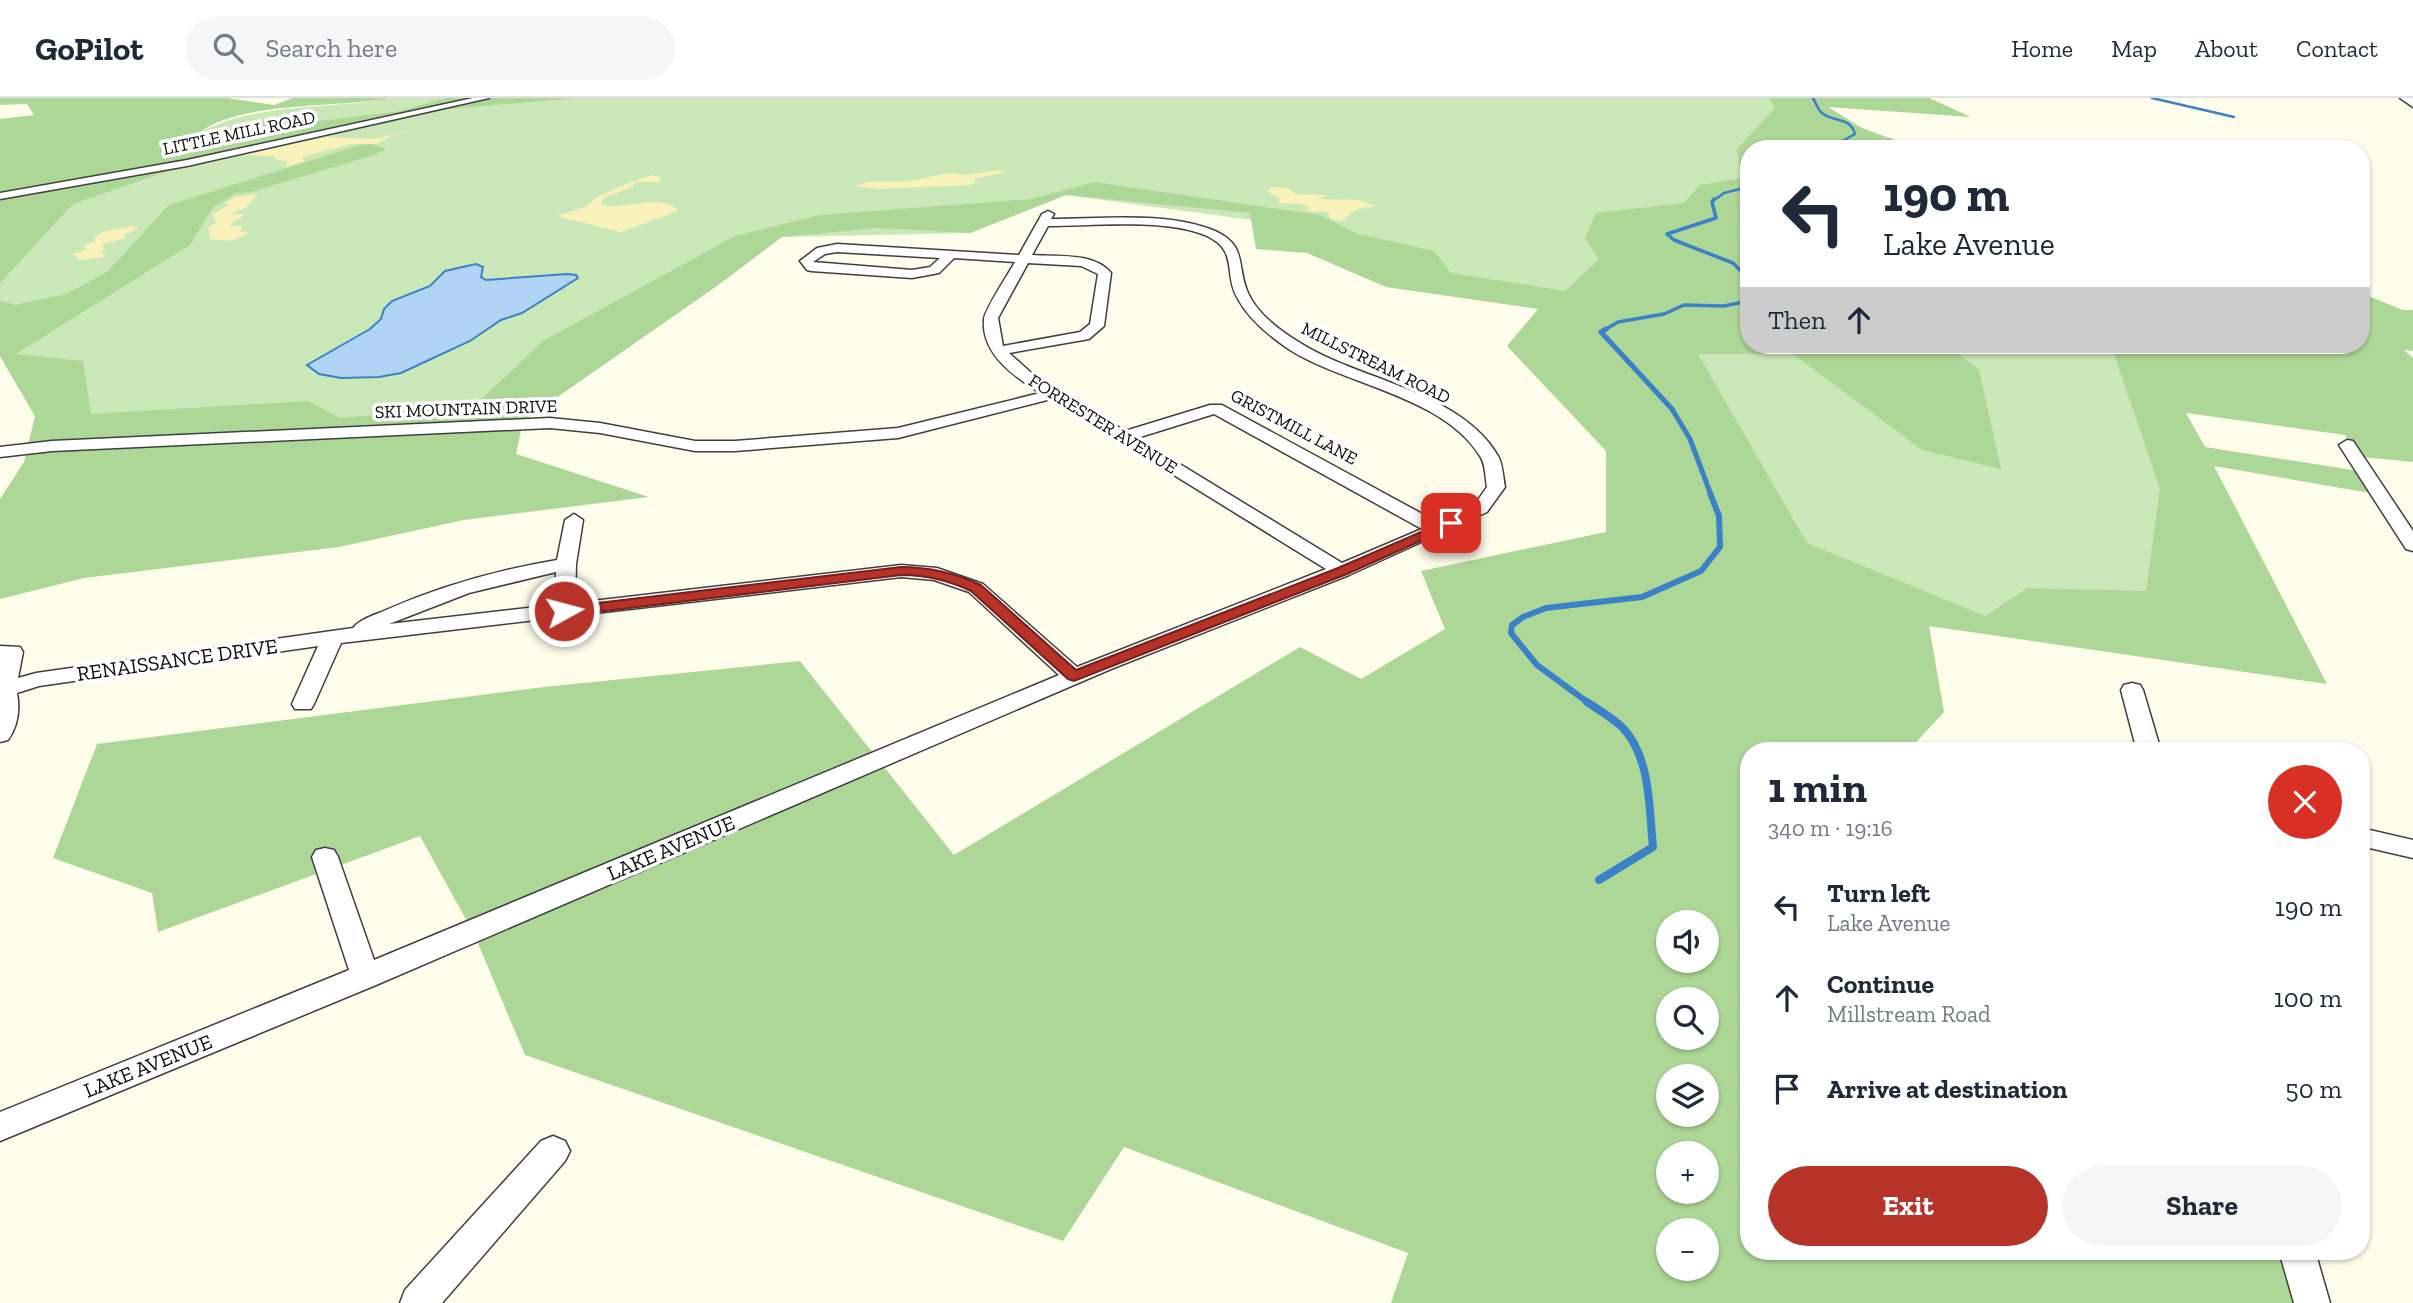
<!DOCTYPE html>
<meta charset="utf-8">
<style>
body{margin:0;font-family:"Zilla Slab",serif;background:#f6f6f7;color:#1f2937;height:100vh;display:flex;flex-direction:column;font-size:26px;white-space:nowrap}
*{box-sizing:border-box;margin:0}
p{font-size:23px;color:#747a83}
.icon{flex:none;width:38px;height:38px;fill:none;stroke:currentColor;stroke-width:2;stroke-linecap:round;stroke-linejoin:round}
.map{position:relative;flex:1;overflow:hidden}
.sheet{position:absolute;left:1740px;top:644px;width:630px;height:518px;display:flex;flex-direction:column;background:#fff;border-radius:28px;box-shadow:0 2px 5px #0004}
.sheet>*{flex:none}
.hud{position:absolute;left:1740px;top:42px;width:630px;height:214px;border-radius:28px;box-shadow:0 2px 5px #0004;background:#fff;color:#1f2937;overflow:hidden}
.buttons{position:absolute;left:1656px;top:812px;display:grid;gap:14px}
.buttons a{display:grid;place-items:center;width:63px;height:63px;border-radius:50%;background:#fff;box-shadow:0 2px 5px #0004;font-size:35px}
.pin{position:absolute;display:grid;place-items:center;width:60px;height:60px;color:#fff;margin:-30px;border-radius:14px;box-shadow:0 4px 10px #0006}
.me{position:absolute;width:77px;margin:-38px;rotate:83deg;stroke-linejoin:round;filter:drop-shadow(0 0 5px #0008)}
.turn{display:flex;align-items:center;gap:24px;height:147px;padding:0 28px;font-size:32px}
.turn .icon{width:91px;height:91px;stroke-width:2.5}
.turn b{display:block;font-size:49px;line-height:60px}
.then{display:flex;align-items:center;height:66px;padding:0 28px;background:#0003;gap:14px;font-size:26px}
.round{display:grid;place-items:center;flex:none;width:74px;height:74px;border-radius:37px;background:#f6f6f7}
.headline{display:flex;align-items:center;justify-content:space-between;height:119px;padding:0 28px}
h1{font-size:42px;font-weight:700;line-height:52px}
.action{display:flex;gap:14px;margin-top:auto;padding:14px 28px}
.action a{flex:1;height:80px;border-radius:42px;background:#b73229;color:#fff;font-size:28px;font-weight:700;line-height:80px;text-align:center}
.action a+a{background:#f6f6f7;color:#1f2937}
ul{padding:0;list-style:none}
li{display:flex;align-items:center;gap:21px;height:91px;padding:0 28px}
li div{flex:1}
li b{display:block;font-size:26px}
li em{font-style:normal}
header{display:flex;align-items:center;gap:42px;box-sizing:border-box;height:98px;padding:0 35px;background:#fff;border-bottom:2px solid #e0e1e3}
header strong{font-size:33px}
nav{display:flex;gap:38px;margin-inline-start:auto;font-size:24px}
.search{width:490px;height:63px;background:#f6f6f7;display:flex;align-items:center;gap:18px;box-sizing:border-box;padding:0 24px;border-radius:38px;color:#747a83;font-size:26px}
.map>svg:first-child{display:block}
.green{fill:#cae7b7}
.forest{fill:#add797;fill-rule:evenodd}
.sand{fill:#f8f1b9}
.water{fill:#b2d4f4;stroke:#3b81c8;stroke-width:2}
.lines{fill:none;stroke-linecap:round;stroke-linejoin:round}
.stream-far4{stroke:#3b81c8;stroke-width:2.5}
.stream-far3{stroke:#3b81c8;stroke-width:3.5}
.stream-far2{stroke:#3b81c8;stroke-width:5}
.stream-far1{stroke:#3b81c8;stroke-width:6}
.stream{stroke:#3b81c8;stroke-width:8}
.minor-casing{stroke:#3f3f3f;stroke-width:3}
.tertiary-casing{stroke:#3f3f3f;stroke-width:3}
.minor{fill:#fff;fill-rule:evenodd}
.tertiary{fill:#fff;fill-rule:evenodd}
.route{fill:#b73229;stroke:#77201b;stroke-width:2}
.labels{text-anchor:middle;stroke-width:7;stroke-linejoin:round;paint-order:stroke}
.far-street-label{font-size:18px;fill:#0c0c0c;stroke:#fff}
.street-label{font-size:21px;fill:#0c0c0c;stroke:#fff}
</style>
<header>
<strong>GoPilot</strong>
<div class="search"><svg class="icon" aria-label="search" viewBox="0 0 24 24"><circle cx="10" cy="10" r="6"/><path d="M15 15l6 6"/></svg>Search here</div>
<nav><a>Home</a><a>Map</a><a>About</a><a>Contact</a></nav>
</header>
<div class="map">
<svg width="2413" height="1205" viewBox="0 0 2413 1205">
<rect width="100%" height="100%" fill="#fefdeb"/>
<!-- green -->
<g class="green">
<path d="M 390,0 L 445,0 L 399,13 L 310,24 L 270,21 L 195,37 C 255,3 325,13 390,0 Z"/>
<polygon points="483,0 1781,0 1799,45 1748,51 1748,247 2140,247 2215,532 1824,509 1581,213 1389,174 1289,127 1066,97 970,135 782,139 378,376 35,318 0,258 0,127 219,55"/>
</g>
<!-- forest -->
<g class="forest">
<path d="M 0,0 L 227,0 L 274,7 L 293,0 L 390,0 C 340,10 235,3 198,36 L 270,21 L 310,24 L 399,13 L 445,0 L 576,0 L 449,11 L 339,36 L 234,50 L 73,106 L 0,185 L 0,21 L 34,17 L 27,6 L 0,7 Z"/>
<path d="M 1769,0 L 1929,0 L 1971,19 L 1828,9 L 1862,30 L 1912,48 L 1934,51 L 1748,51 L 1748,247 L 1948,247 L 1979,272 L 2001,371 L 1922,352 L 1793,256 L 1698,256 L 1807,445 L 1985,518 L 2027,490 L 2146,493 L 2160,391 L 2111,247 L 2361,247 L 2361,195 L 2403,212 L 2413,212 L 2413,253 L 2404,252 L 2413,260 L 2413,364 L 2361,359 L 2345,337 L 2186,315 L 2205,349 L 2366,374 L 2387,398 L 2214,368 L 2327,586 L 1929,528 L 1944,614 L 1908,653 L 1748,653 L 1748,1153 L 2309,1153 L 2325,1205 L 1391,1205 L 1408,1155 L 1124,1049 L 1063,1143 L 525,957 L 474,836 L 420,738 L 158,834 L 152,795 L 53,760 L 97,646 L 544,589 L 800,563 L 954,757 L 1300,549 L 1361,581 L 1445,531 L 1421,473 L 1606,434 L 1606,353 L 1507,248 L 1538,211 L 1386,189 L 1307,155 L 1256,151 L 1250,115 L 1066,97 L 970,135 L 877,130 L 782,139 L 717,188 L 523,323 L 516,356 L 649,399 L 464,422 L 339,449 L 84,480 L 0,501 L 0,401 L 24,364 L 35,318 L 0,258 L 0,203 L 15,207 L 66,196 L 107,174 L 169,107 L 357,48 L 370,46 L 386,51 L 374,57 L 251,94 L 237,95 L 213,109 L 190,147 L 16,256 L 83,263 L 91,316 L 308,303 L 340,320 L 473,309 L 543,243 L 735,138 L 820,117 L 1032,101 L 1094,84 L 1320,117 L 1358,136 L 1434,153 L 1451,175 L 1565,193 L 1599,161 L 1585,140 L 1596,115 L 1684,105 L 1700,87 L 1741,80 L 1737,51 L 1775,10 ZM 1668,824 L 1706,824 L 1706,863 L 1668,863 ZM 1668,901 L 1706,901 L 1706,940 L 1668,940 ZM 1668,978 L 1706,978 L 1706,1017 L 1668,1017 ZM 1668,1055 L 1706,1055 L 1706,1094 L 1668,1094 ZM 1668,1132 L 1706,1132 L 1706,1171 L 1668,1171 Z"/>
</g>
<!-- sand -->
<g class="sand">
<polygon points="434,27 393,37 376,46 352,46 308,57 302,60 305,63 285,69 287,63 277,62 274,58 243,57 326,39 374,41"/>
<polygon points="998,72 1006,74 973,81 976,84 970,87 878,91 855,88 868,84 910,83 948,75 966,77"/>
<path d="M 652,77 L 660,79 L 660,84 L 635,84 L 633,89 L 604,100 L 601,105 C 614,117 654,92 679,112 L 676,114 L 621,134 L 557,118 L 585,109 L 595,100 L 626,86 Z"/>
<path d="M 1272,89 L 1287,90 L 1297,96 L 1328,97 L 1318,101 L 1359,102 L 1376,108 C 1369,110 1359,109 1353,114 C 1343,121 1343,127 1330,120 L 1328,114 L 1305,113 L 1310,110 L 1301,106 L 1278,105 L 1280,100 L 1267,94 Z"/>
<polygon points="258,96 247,109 230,116 245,116 229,128 243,128 239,133 250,135 231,143 210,141 209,129 216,125 213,116 229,107 224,105 235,99"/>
<polygon points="130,128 139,130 124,137 126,140 101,147 105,150 101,155 105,157 103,159 81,162 72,156 87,151 83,148 97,142 93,140 103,134"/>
</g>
<!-- water -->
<polygon class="water" points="476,166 483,169 481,179 486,182 567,176 576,177 578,180 522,215 501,222 470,243 401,275 379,279 341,280 319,276 307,267 370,231 381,221 384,211 392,203 430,188 445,173"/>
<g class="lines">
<!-- stream-far4 -->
<g class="stream-far4">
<path d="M 1813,0 C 1816,5 1818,12 1822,15 C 1834,25 1850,18 1855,36 L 1828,51"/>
<polyline points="2152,0 2234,19"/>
<polyline points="1713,103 1724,95 1748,89"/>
</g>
<!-- stream-far3 -->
<g class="stream-far3">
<polyline points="1714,101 1712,104 1716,120 1667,136 1674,142 1733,165 1748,180"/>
<polyline points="1603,233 1618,224 1664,216 1684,207 1724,208 1748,203"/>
</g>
<!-- stream-far2 -->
<polyline class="stream-far2" points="1606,231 1601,234 1672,311 1690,341 1711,397"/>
<!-- stream-far1 -->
<polyline class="stream-far1" points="1590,606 1537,567 1511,535 1512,527 1523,519 1546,510 1642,499 1701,473 1720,449 1719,418 1710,395"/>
<!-- stream -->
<path class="stream" d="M 1587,604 C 1599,612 1613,620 1623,630 C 1651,660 1649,711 1653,749 L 1599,782"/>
<defs>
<g id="minor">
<polygon points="473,0 489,0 187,68 0,101 0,95 187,62"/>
<path d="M 1048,113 L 1054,116 L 1051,121 C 1101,121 1169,113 1215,133 C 1248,148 1236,168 1248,195 C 1257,215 1279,232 1297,243 C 1356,282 1460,292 1498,358 C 1503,367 1503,379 1505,389 L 1487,414 L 1349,477 L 1111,571 L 376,887 L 0,1043 L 0,1014 L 349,872 L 312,759 L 316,752 L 325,750 L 334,752 L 338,759 L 374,862 L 1059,577 L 969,494 L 934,482 L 901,479 L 341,545 L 314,606 L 311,611 L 295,611 L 292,606 L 318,548 L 39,588 L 17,595 C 20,611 18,628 8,642 L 0,644 L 0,548 L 20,549 L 23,554 L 18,580 L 36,575 L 353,530 C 360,521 375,517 386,512 C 441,488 498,472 557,462 L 565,422 L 574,416 L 583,422 L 576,466 L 575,505 L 901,467 L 937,470 L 983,486 L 1077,569 L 1326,471 L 1051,301 L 898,340 L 735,353 L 695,353 L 600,335 L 550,330 L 52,353 L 0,359 L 0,349 L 52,343 L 550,320 L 600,325 L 695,343 L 735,343 L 898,330 L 1040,295 C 1014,278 981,256 984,221 C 985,211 1009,175 1015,164 L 954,160 L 939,175 L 912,180 L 811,173 L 807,172 L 800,163 L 817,150 L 837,146 L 1019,157 L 1042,116 ZM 1048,128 C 1092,128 1167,120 1207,138 C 1239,153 1223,176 1238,201 C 1249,221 1268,237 1287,250 C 1343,287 1442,297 1480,358 C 1486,367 1485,379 1487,389 L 1475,406 L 1437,424 L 1222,307 L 1210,307 L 1125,333 L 1037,280 L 1009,255 L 1089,241 L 1104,228 L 1111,175 C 1094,154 1057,159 1032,157 ZM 837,154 L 940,160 L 930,169 L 912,172 L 813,164 L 825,156 ZM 1028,165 L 1081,168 L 1098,176 L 1090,226 L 1080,234 L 1003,248 L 998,220 ZM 1214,316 L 1422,431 L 1342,465 L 1137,340 ZM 556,474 L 554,507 L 389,526 L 469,495 Z"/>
<polygon points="2347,342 2353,343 2413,433 2413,453 2406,451 2339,347"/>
<polygon points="2132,585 2140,587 2143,592 2161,653 2137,653 2121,592 2124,587"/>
<polygon points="2361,730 2413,742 2413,760 2361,748"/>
<polygon points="553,1038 565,1043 570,1053 565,1063 442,1205 400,1205 405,1192 541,1043"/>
<polygon points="2279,1153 2315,1153 2330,1205 2294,1205"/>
</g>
<polygon id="tertiary" points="2400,0 2413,0 2413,9"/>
</defs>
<!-- minor casing -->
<use href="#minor" class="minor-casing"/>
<!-- tertiary casing -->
<use href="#tertiary" class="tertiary-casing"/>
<!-- minor -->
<use href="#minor" class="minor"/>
<!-- tertiary -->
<use href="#tertiary" class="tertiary"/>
</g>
<!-- route -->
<path class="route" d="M 1451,421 L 1456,422 L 1456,427 L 1347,476 L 1074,583 L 1068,581 L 971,493 C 948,482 926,477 901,477 L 564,518 L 557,513 L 564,509 L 901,469 C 929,469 955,475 981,487 L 1076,572 L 1338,470 Z"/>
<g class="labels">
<!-- far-street labels -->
<g class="far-street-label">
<text transform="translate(239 35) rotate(-12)" y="6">LITTLE MILL ROAD</text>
<text transform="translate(1376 265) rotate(26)" y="6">MILLSTREAM ROAD</text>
<text transform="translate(466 311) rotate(-2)" y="6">SKI MOUNTAIN DRIVE</text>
<text transform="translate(1103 326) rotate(32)" y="6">FORRESTER AVENUE</text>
<text transform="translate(1294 329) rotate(28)" y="6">GRISTMILL LANE</text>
</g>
<!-- street labels -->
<g class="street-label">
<text transform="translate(177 562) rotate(-8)" y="7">RENAISSANCE DRIVE</text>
<text transform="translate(671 750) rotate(-23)" y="7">LAKE AVENUE</text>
<text transform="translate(148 968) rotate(-22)" y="7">LAKE AVENUE</text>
</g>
</g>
</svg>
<div class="buttons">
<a><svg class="icon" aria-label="sound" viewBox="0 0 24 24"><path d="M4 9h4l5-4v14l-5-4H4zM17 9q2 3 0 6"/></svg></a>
<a><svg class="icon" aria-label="search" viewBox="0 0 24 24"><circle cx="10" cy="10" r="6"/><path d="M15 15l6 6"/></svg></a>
<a><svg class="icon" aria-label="layers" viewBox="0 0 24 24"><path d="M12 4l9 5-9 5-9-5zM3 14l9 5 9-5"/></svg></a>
<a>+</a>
<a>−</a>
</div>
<div class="pin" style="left:1451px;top:425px;background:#d93025"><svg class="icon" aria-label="arrive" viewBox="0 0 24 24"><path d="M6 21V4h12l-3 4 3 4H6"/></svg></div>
<svg class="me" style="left:564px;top:513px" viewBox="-20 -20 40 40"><circle r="17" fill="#b73229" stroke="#fff" stroke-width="3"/><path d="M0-11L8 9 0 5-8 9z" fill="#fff"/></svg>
<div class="hud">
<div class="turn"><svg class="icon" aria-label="left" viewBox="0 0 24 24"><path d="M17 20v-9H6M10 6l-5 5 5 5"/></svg><div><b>190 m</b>Lake Avenue</div></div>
<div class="then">Then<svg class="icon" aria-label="ahead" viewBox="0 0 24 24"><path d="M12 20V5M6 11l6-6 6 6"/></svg></div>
</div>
<section class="sheet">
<div class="headline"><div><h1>1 min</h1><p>340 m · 19:16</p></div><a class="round" style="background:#d93025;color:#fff"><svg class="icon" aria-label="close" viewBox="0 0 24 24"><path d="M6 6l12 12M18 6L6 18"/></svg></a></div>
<ul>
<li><svg class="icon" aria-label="left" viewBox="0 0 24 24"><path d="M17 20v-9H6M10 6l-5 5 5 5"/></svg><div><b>Turn left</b><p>Lake Avenue</p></div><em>190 m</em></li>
<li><svg class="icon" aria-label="ahead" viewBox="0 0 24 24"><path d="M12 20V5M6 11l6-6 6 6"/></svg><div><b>Continue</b><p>Millstream Road</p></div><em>100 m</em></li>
<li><svg class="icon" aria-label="arrive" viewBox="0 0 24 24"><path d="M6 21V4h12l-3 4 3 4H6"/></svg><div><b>Arrive at destination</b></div><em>50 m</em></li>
</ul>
<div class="action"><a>Exit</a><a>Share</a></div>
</section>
</div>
